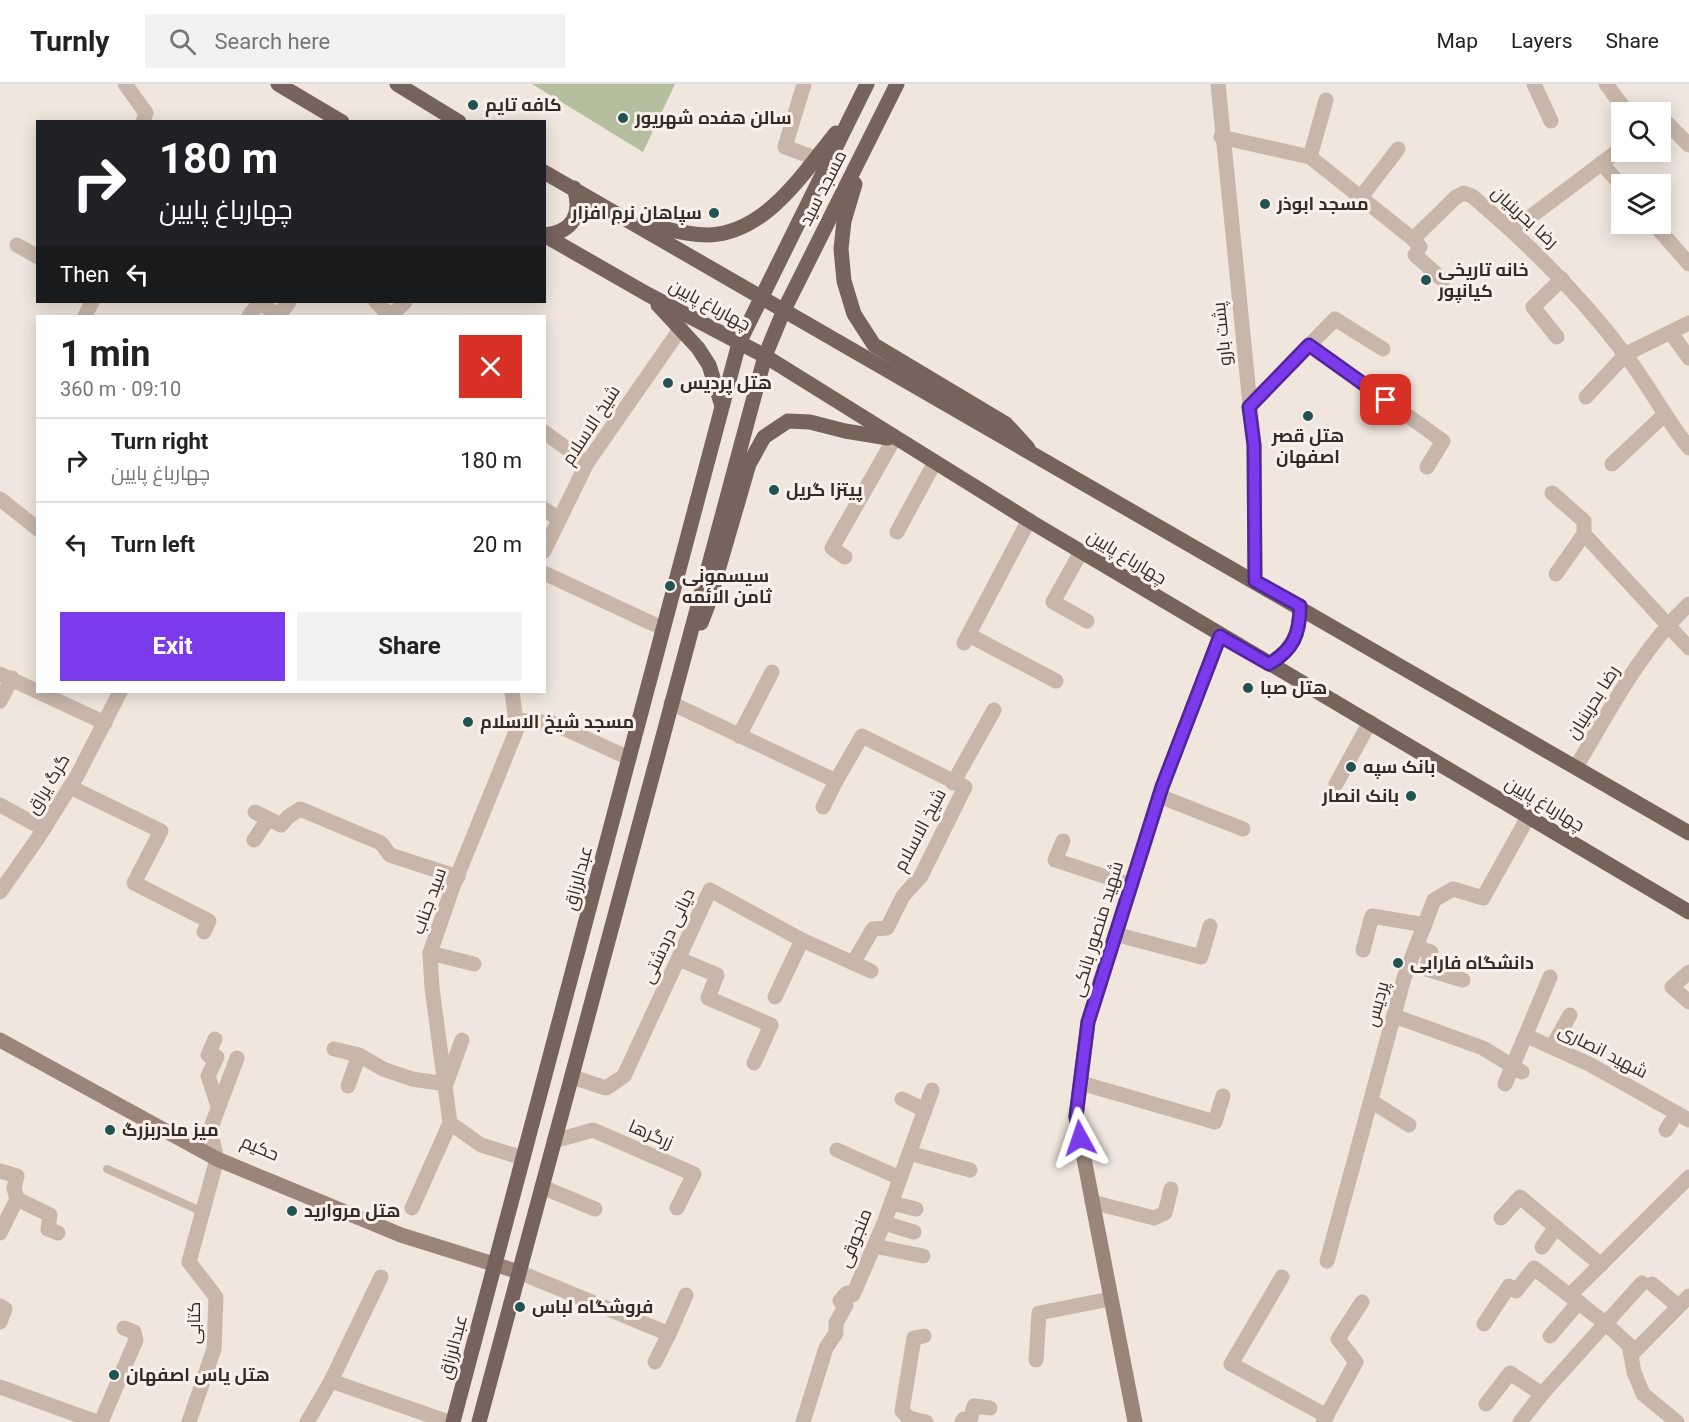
<!DOCTYPE html>
<meta charset="utf-8">
<style>
body{margin:0;font-family:Roboto,Cairo,sans-serif;background:#f2f2f2;color:#222;height:100vh;display:flex;flex-direction:column;font-size:22px;white-space:nowrap}
*{box-sizing:border-box;margin:0}
p{font-size:20px;color:#767676}
.icon{flex:none;width:33px;height:33px;fill:none;stroke:currentColor;stroke-width:2;stroke-linecap:round;stroke-linejoin:round}
.map{position:relative;flex:1;overflow:hidden}
.sheet{position:absolute;left:36px;top:231px;width:510px;height:378px;display:flex;flex-direction:column;background:#fff;border-radius:0px;box-shadow:0 3px 15px #0003}
.sheet>*{flex:none}
.guide{position:absolute;left:36px;top:36px;width:510px;height:183px;border-radius:0px;box-shadow:0 3px 15px #0003;background:#202124;color:#fff;overflow:hidden}
.buttons{position:absolute;left:1611px;top:18px;display:grid;gap:12px}
.buttons a{display:grid;place-items:center;width:60px;height:60px;border-radius:0px;background:#fff;box-shadow:0 3px 15px #0003;font-size:30px}
.pin{position:absolute;display:grid;place-items:center;width:51px;height:51px;color:#fff;margin:-26px;border-radius:12px;box-shadow:0 3px 9px #0006}
.me{position:absolute;width:66px;margin:-33px;rotate:355deg;stroke-linejoin:round;filter:drop-shadow(0 0 4px #0008)}
.turn{display:flex;align-items:center;gap:21px;height:126px;padding:0 24px;font-size:27px}
.turn .icon{width:78px;height:78px;stroke-width:2.5}
.turn b{display:block;font-size:42px;line-height:51px}
.then{display:flex;align-items:center;height:57px;padding:0 24px;background:#0003;gap:12px;font-size:22px}
.round{display:grid;place-items:center;flex:none;width:63px;height:63px;border-radius:0px;background:#f2f2f2}
.summary{display:flex;align-items:center;justify-content:space-between;height:102px;padding:0 24px}
h1{font-size:36px;font-weight:700;line-height:45px}
.action{display:flex;gap:12px;margin-top:auto;padding:12px 24px}
.action a{flex:1;height:69px;border-radius:0px;background:#7c3aed;color:#fff;font-size:24px;font-weight:700;line-height:69px;text-align:center}
.action a+a{background:#f2f2f2;color:#222}
ul{padding:0;list-style:none}
li{display:flex;align-items:center;gap:18px;height:84px;padding:0 24px;border-top:2px solid #e0e0e0}
li div{flex:1}
li b{display:block;font-size:22px}
li em{font-style:normal}
header{display:flex;align-items:center;gap:36px;box-sizing:border-box;height:84px;padding:0 30px;background:#fff;border-bottom:2px solid #e0e0e0}
header strong{font-size:28px}
nav{display:flex;gap:33px;margin-inline-start:auto;font-size:21px}
.search{width:420px;height:54px;background:#f2f2f2;display:flex;align-items:center;gap:15px;box-sizing:border-box;padding:0 21px;border-radius:0px;color:#767676;font-size:22px}
.map>svg:first-child{display:block}
.pitch{fill:#b5be9e}
.lines{fill:none;stroke-linecap:round;stroke-linejoin:round}
.lane{stroke:#c8b6aa;stroke-width:8}
.street{stroke:#c8b6aa;stroke-width:15}
.secondary{stroke:#9b857b;stroke-width:15}
.primary{stroke:#76635b;stroke-width:15}
.route-casing{stroke:#51269a;stroke-width:15}
.route{stroke:#7c3aed;stroke-width:10}
.poi-dot{fill:#215354;stroke:#f8f0e9;stroke-width:2}
.labels{text-anchor:middle;stroke-width:6;stroke-linejoin:round;paint-order:stroke}
.poi-label{font-size:18px;font-weight:bold;fill:#352c29;stroke:#f8f0e9;text-anchor:start}
.street-label{font-size:18px;fill:#352c29;stroke:#f8f0e9}
</style>
<header>
<strong>Turnly</strong>
<div class="search"><svg class="icon" aria-label="search" viewBox="0 0 24 24"><circle cx="10" cy="10" r="6"/><path d="M15 15l6 6"/></svg>Search here</div>
<nav><a>Map</a><a>Layers</a><a>Share</a></nav>
</header>
<div class="map">
<svg width="1689" height="1338" viewBox="0 0 1689 1338">
<rect width="100%" height="100%" fill="#f0e6dd"/>
<!-- pitch -->
<polygon class="pitch" points="532,0 675,0 643,68"/>
<g class="lines">
<!-- lane -->
<polyline class="lane" points="107,1085 203,1128"/>
<!-- street -->
<g class="street">
<polyline points="125,0 146,29 143,38"/>
<polyline points="804,0 785,63 815,74"/>
<polyline points="1218,0 1254,361 1255,497"/>
<polyline points="1534,0 1551,37"/>
<polyline points="1606,0 1627,28"/>
<polyline points="1660,36 1662,34 1689,61"/>
<polyline points="1221,53 1310,73 1413,155 1420,163 1415,171 1443,196"/>
<polyline points="1310,73 1326,16"/>
<polyline points="1601,79 1622,102"/>
<polyline points="1361,113 1398,65"/>
<polyline points="1654,140 1689,180"/>
<polyline points="1513,146 1622,64"/>
<path d="M 1413,155 L 1456,113 L 1464,109 L 1472,112 C 1529,160 1583,214 1627,273 C 1649,302 1666,335 1689,364"/>
<polyline points="17,161 38,173"/>
<polyline points="376,218 391,232 405,218"/>
<polyline points="85,232 92,218"/>
<polyline points="249,232 260,218 278,232 289,218"/>
<polyline points="1671,249 1689,274"/>
<polyline points="1557,253 1533,223 1562,195"/>
<polyline points="1309,261 1443,357 1427,383"/>
<polyline points="1586,313 1626,270 1689,239"/>
<polyline points="1249,323 1335,235 1383,265"/>
<polyline points="544,348 587,379"/>
<polyline points="1612,380 1664,331"/>
<polyline points="1552,409 1584,437 1584,450 1689,564"/>
<polyline points="0,415 38,445"/>
<polyline points="544,425 559,435"/>
<polyline points="897,448 935,378"/>
<polyline points="544,467 587,379 681,244"/>
<polyline points="1081,468 1053,518 1087,537"/>
<polyline points="845,473 832,464 894,355"/>
<polyline points="544,489 662,544"/>
<polyline points="1556,490 1584,450"/>
<polyline points="969,551 1056,597"/>
<polyline points="964,559 1029,436"/>
<polyline points="0,590 105,639"/>
<polyline points="512,608 517,645 452,805 430,869 432,904 450,1039 481,1061 523,1074"/>
<polyline points="0,617 12,594"/>
<polyline points="671,619 836,697 862,652 965,703 921,792 903,812 887,844 873,845 853,879"/>
<polyline points="516,636 552,639 629,674"/>
<polyline points="739,652 772,588"/>
<path d="M 1576,683 C 1610,626 1641,565 1689,520"/>
<polyline points="953,699 994,626"/>
<polyline points="1336,700 1370,638"/>
<polyline points="70,703 161,747 134,799 209,837 204,848"/>
<polyline points="1159,712 1243,745"/>
<polyline points="0,721 44,745"/>
<polyline points="823,723 836,697"/>
<polyline points="255,728 281,741 288,733 300,725 381,759 390,771 458,793"/>
<polyline points="254,756 268,735"/>
<polyline points="1063,757 1055,776 1131,801"/>
<polyline points="0,808 38,754 78,690 120,608"/>
<polyline points="1115,850 1201,873 1210,842"/>
<polyline points="1416,863 1431,868 1426,885 1463,896"/>
<polyline points="1363,866 1372,832 1425,841"/>
<polyline points="430,869 474,880"/>
<polyline points="679,875 717,891 708,914 771,941 754,979"/>
<polyline points="1689,888 1672,903 1689,918"/>
<polyline points="775,913 802,856"/>
<polyline points="1394,932 1483,964 1522,988"/>
<polyline points="1527,952 1591,981 1689,1036"/>
<polyline points="215,955 208,971 217,973 208,992 218,1022"/>
<polyline points="1552,963 1570,931"/>
<polyline points="334,965 359,971 383,985 412,995 446,1000 462,956"/>
<polyline points="572,993 606,1004 624,992 710,806 802,856 871,887"/>
<polyline points="1081,999 1215,1038 1223,1012"/>
<polyline points="1505,1000 1550,893"/>
<polyline points="348,1002 359,971"/>
<polyline points="902,1015 925,1026"/>
<polyline points="1371,1017 1409,1041"/>
<polyline points="1666,1046 1677,1029"/>
<polyline points="554,1057 593,1046 694,1090 677,1124"/>
<polyline points="837,1066 900,1094"/>
<polyline points="909,1069 970,1086"/>
<polyline points="0,1087 17,1092 14,1104 17,1115 50,1131 48,1145 58,1149"/>
<polyline points="542,1103 595,1125"/>
<polyline points="1092,1118 1154,1134 1165,1129 1171,1105"/>
<polyline points="891,1119 916,1125"/>
<polyline points="412,1124 450,1039"/>
<polyline points="1501,1134 1520,1113 1601,1181"/>
<polyline points="884,1139 914,1148"/>
<polyline points="0,1149 17,1115"/>
<polyline points="874,1162 923,1172"/>
<polyline points="1542,1163 1556,1143"/>
<polyline points="1327,1177 1404,894 1434,816 1453,805 1483,814 1528,733"/>
<polyline points="519,1188 669,1250 686,1211"/>
<polyline points="1282,1193 1231,1280 1327,1332"/>
<polyline points="1652,1200 1678,1222"/>
<polyline points="1570,1211 1689,1093"/>
<polyline points="0,1222 5,1225 0,1238"/>
<polyline points="1484,1240 1509,1202 1516,1207 1534,1184 1605,1239 1629,1261 1634,1288 1643,1310 1677,1338"/>
<polyline points="1550,1252 1579,1218"/>
<polyline points="1631,1271 1689,1212"/>
<polyline points="1036,1276 1039,1229 1110,1215"/>
<polyline points="655,1278 669,1250"/>
<polyline points="331,1297 449,1338"/>
<polyline points="0,1303 97,1338"/>
<polyline points="1486,1320 1510,1289 1542,1310"/>
<polyline points="909,1334 926,1338"/>
<polyline points="101,1338 136,1256 134,1248 124,1244"/>
<polyline points="189,1338 214,1265 216,1213 189,1178 217,1075 210,1046 237,974"/>
<polyline points="307,1338 331,1297 381,1193"/>
<polyline points="803,1338 826,1264 836,1249 836,1239 846,1221 840,1217 847,1209 853,1211 884,1139 932,1006"/>
<polyline points="908,1338 909,1334 902,1327 914,1254 924,1252"/>
<polyline points="962,1338 964,1335 970,1336 974,1322 990,1324"/>
<polyline points="1323,1338 1356,1278 1338,1255 1362,1218"/>
<polyline points="1520,1338 1542,1310 1642,1199"/>
</g>
<!-- secondary -->
<g class="secondary">
<polyline points="0,956 217,1075 401,1151 519,1188"/>
<polyline points="1135,1338 1076,1033 1088,938 1162,703 1220,552"/>
</g>
<!-- primary -->
<g class="primary">
<polyline points="278,0 342,38"/>
<polyline points="397,0 459,38"/>
<polyline points="544,88 1689,749"/>
<polyline points="855,100 844,137 841,165 844,197 854,230 874,261 1006,340 1028,364"/>
<path d="M 650,141 C 670,146 690,151 710,151 C 767,148 804,88 836,49"/>
<polyline points="544,151 647,210 765,272 1033,439 1689,828"/>
<path d="M 545,151 C 572,148 583,131 574,104"/>
<polyline points="658,221 698,264 709,281 722,322"/>
<polyline points="701,539 708,521 749,380 764,353 788,337 810,338 845,347 888,354"/>
<path d="M 1269,580 C 1293,566 1300,550 1300,522"/>
<polyline points="453,1338 739,259 867,0"/>
<polyline points="479,1338 765,272 784,226 897,0"/>
</g>
</g>
<g class="lines">
<defs>
<path id="route" d="M 1080,1054 L 1076,1032 L 1088,938 L 1162,703 L 1220,552 L 1269,580 C 1293,566 1300,550 1300,522 L 1255,497 L 1254,361 L 1249,323 L 1309,261 L 1386,316"/>
</defs>
<!-- route casing -->
<use href="#route" class="route-casing"/>
<!-- route -->
<use href="#route" class="route"/>
</g>
<!-- markers -->
<g class="poi-dot">
<circle cx="473" cy="21" r="6"/>
<circle cx="623" cy="34" r="6"/>
<circle cx="1265" cy="120" r="6"/>
<circle cx="714" cy="129" r="6"/>
<circle cx="1426" cy="196" r="6"/>
<circle cx="668" cy="299" r="6"/>
<circle cx="1308" cy="332" r="6"/>
<circle cx="774" cy="406" r="6"/>
<circle cx="670" cy="502" r="6"/>
<circle cx="1248" cy="604" r="6"/>
<circle cx="468" cy="638" r="6"/>
<circle cx="1351" cy="683" r="6"/>
<circle cx="1411" cy="712" r="6"/>
<circle cx="1398" cy="879" r="6"/>
<circle cx="110" cy="1046" r="6"/>
<circle cx="292" cy="1127" r="6"/>
<circle cx="520" cy="1223" r="6"/>
<circle cx="114" cy="1291" r="6"/>
</g>
<g class="labels">
<!-- poi labels -->
<g class="poi-label">
<text x="485" y="27">کافه تایم</text>
<text x="635" y="40">سالن هفده شهریور</text>
<text x="1277" y="126">مسجد ابوذر</text>
<text x="702" y="135" text-anchor="end">سپاهان نرم افزار</text>
<text x="1438" y="192">خانه تاریخی<tspan x="1438" dy="21">کیانپور</tspan></text>
<text x="680" y="305">هتل پردیس</text>
<text x="1308" y="358" text-anchor="middle">هتل قصر<tspan x="1308" dy="21">اصفهان</tspan></text>
<text x="786" y="412">پیتزا گریل</text>
<text x="682" y="498">سیسمونی<tspan x="682" dy="21">ثامن الائمه</tspan></text>
<text x="1260" y="610">هتل صبا</text>
<text x="480" y="644">مسجد شیخ الاسلام</text>
<text x="1363" y="689">بانک سپه</text>
<text x="1399" y="718" text-anchor="end">بانک انصار</text>
<text x="1410" y="885">دانشگاه فارابی</text>
<text x="122" y="1052">میز مادربزرگ</text>
<text x="304" y="1133">هتل مروارید</text>
<text x="532" y="1229">فروشگاه لباس</text>
<text x="126" y="1297">هتل یاس اصفهان</text>
</g>
<!-- street labels -->
<g class="street-label">
<text transform="translate(823 104) rotate(-63)" y="6">مسجد سید</text>
<text transform="translate(1525 133) rotate(42)" y="6">رضا بحرینیان</text>
<text transform="translate(710 221) rotate(28)" y="6">چهارباغ پایین</text>
<text transform="translate(1222 250) rotate(-96)" y="6">پشت بارو</text>
<text transform="translate(591 341) rotate(-57)" y="6">شیخ الاسلام</text>
<text transform="translate(1127 473) rotate(31)" y="6">چهارباغ پایین</text>
<text transform="translate(1593 618) rotate(-58)" y="6">رضا بحرینیان</text>
<text transform="translate(48 700) rotate(-59)" y="6">گرگ یراق</text>
<text transform="translate(1545 720) rotate(31)" y="6">چهارباغ پایین</text>
<text transform="translate(920 746) rotate(-62)" y="6">شیخ الاسلام</text>
<text transform="translate(578 794) rotate(-75)" y="6">عبدالرزاق</text>
<text transform="translate(429 817) rotate(-70)" y="6">سید جناب</text>
<text transform="translate(1097 845) rotate(-73)" y="6">شهید منصور بانکی</text>
<text transform="translate(668 852) rotate(-65)" y="6">دیانی دردشتی</text>
<text transform="translate(1377 920) rotate(-75)" y="6">پردیس</text>
<text transform="translate(1603 967) rotate(27)" y="6">شهید انصاری</text>
<text transform="translate(651 1050) rotate(23)" y="6">زرگرها</text>
<text transform="translate(260 1064) rotate(23)" y="6">حکیم</text>
<text transform="translate(855 1154) rotate(-68)" y="6">منجوقی</text>
<text transform="translate(194 1239) rotate(-90)" y="6">کتابی</text>
<text transform="translate(453 1263) rotate(-75)" y="6">عبدالرزاق</text>
</g>
</g>
</svg>
<div class="buttons">
<a><svg class="icon" aria-label="search" viewBox="0 0 24 24"><circle cx="10" cy="10" r="6"/><path d="M15 15l6 6"/></svg></a>
<a><svg class="icon" aria-label="layers" viewBox="0 0 24 24"><path d="M12 4l9 5-9 5-9-5zM3 14l9 5 9-5"/></svg></a>
</div>
<div class="pin" style="left:1386px;top:316px;background:#d93025"><svg class="icon" aria-label="arrive" viewBox="0 0 24 24"><path d="M6 21V4h12l-3 4 3 4H6"/></svg></div>
<svg class="me" style="left:1080px;top:1054px" viewBox="-20 -20 40 40"><path d="M0-17L14 15 0 8-14 15z" fill="#7c3aed" stroke="#fff" stroke-width="4"/></svg>
<div class="guide">
<div class="turn"><svg class="icon" aria-label="right" viewBox="0 0 24 24"><path d="M7 20v-9h11M14 6l5 5-5 5"/></svg><div><b>180 m</b>چهارباغ پایین</div></div>
<div class="then">Then<svg class="icon" aria-label="left" viewBox="0 0 24 24"><path d="M17 20v-9H6M10 6l-5 5 5 5"/></svg></div>
</div>
<section class="sheet">
<div class="summary"><div><h1>1 min</h1><p>360 m · 09:10</p></div><a class="round" style="background:#d93025;color:#fff"><svg class="icon" aria-label="close" viewBox="0 0 24 24"><path d="M6 6l12 12M18 6L6 18"/></svg></a></div>
<ul>
<li><svg class="icon" aria-label="right" viewBox="0 0 24 24"><path d="M7 20v-9h11M14 6l5 5-5 5"/></svg><div><b>Turn right</b><p>چهارباغ پایین</p></div><em>180 m</em></li>
<li><svg class="icon" aria-label="left" viewBox="0 0 24 24"><path d="M17 20v-9H6M10 6l-5 5 5 5"/></svg><div><b>Turn left</b></div><em>20 m</em></li>
</ul>
<div class="action"><a>Exit</a><a>Share</a></div>
</section>
</div>
